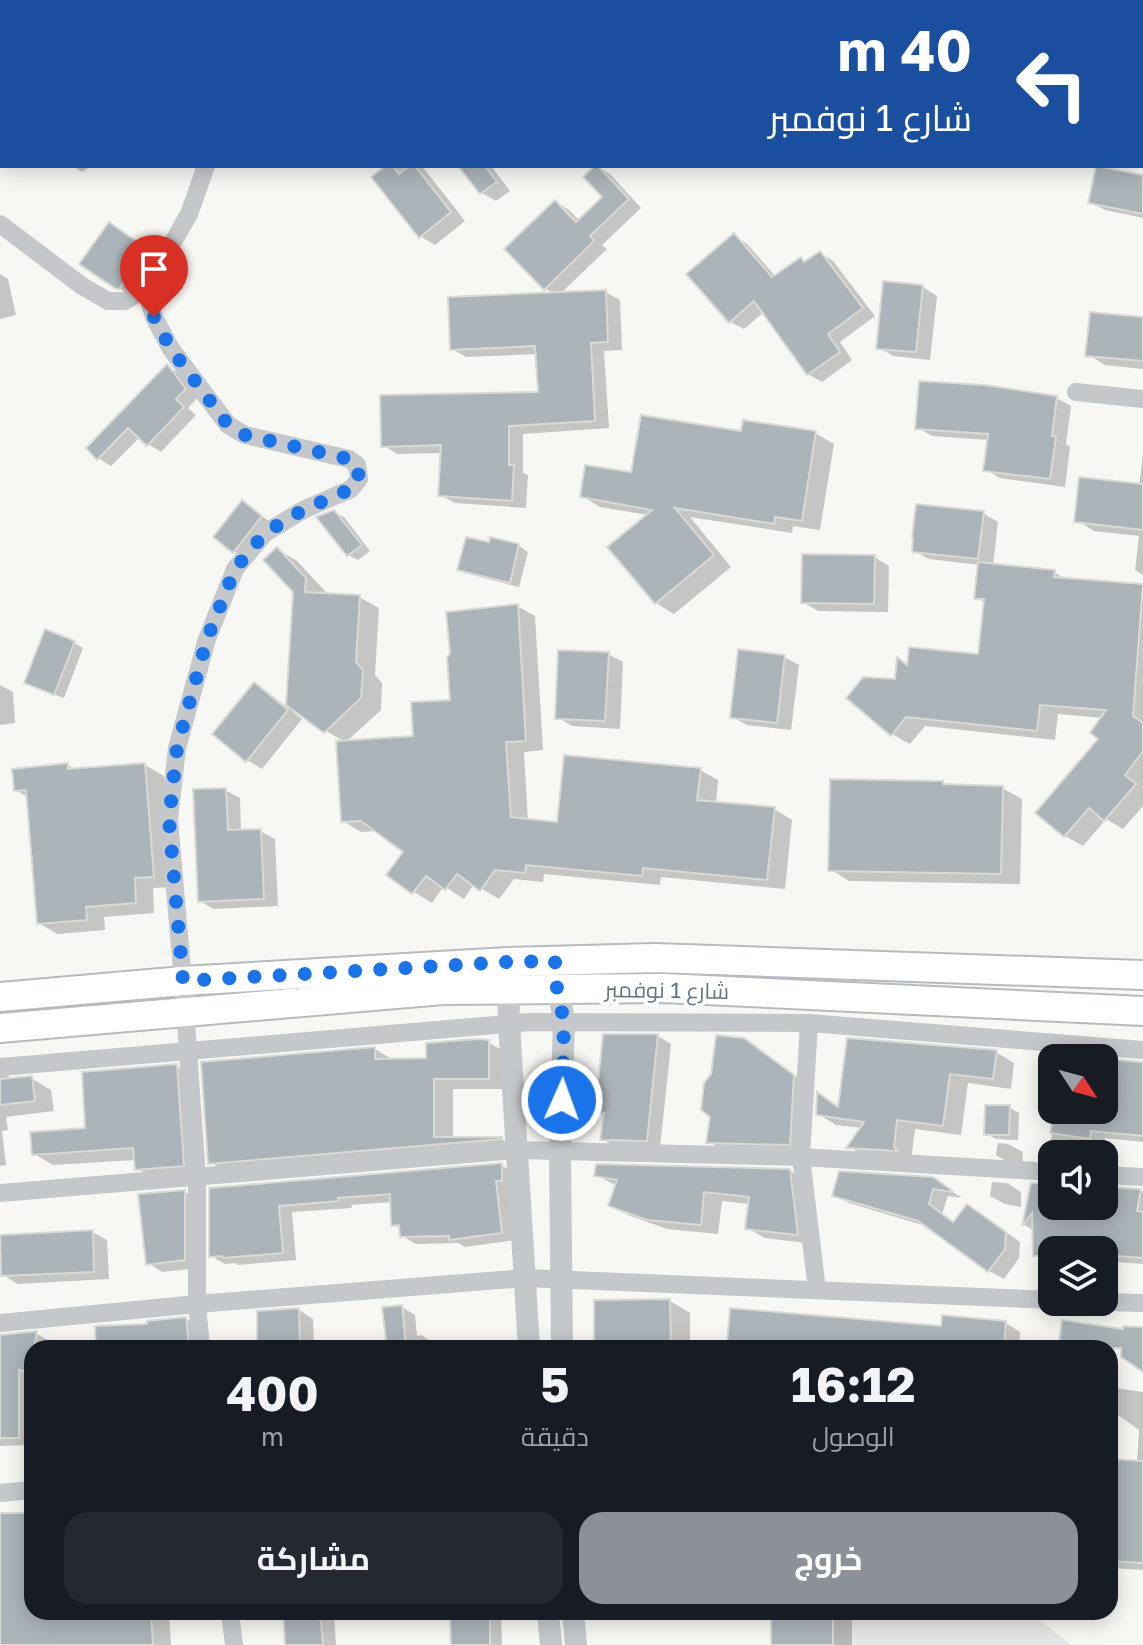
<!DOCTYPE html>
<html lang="ar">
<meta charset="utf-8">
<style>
body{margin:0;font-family:"Golos Text",Cairo,sans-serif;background:#242831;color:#f1f3f6;direction:rtl;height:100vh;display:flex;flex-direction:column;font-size:30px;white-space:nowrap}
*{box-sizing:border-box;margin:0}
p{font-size:26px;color:#9ea1a6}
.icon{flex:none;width:44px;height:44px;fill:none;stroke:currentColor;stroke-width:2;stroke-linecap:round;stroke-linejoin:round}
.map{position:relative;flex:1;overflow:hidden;direction:ltr}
.details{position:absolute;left:24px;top:1340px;width:1094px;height:280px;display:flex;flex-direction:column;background:#171b24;border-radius:24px;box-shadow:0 4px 20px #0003;direction:rtl}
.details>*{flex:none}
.hud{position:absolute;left:0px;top:0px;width:1144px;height:168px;box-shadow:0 4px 20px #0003;direction:rtl;background:#1a4fa0;color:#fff;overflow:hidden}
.needle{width:52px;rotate:126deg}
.controls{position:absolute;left:1038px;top:1044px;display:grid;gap:16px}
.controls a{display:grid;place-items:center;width:80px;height:80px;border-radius:16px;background:#171b24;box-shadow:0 4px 20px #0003;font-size:40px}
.pin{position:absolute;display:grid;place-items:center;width:68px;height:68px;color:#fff;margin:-82px -34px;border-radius:50% 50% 50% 0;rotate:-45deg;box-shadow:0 0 8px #0007}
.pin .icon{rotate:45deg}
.me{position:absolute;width:88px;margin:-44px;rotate:2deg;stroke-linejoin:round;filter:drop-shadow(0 0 6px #0008)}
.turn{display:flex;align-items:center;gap:28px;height:168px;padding:0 40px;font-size:36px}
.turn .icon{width:104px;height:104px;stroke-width:2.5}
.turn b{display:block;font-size:56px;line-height:68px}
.eta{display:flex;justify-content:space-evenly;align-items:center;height:136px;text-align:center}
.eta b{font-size:48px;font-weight:700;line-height:56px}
.button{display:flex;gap:16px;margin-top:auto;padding:16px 40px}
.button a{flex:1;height:92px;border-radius:24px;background:#8c9099;color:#fff;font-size:32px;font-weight:700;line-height:92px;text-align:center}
.button a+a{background:#242831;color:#f1f3f6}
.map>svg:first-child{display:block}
.built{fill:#e5e6e5}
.shadow{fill:#0003}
.building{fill:#abb4b9;stroke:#d9d9d6;stroke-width:2}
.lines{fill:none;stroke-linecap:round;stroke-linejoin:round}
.primary-casing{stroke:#b7bbbf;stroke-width:32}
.minor{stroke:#c4c8cb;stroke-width:18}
.tertiary{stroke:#c4c8cb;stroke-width:22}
.primary{stroke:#fff;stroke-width:28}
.route{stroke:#1a73e8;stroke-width:14;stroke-dasharray:0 25.2}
.labels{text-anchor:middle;stroke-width:8;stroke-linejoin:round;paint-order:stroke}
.street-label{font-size:22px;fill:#657786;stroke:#fff}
</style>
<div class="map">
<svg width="1143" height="1645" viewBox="0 0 1143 1645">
<rect width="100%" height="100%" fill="#f7f7f4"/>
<!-- built -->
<polygon class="built" points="820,1612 1032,1614 1071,1645 820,1645"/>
<!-- shadow -->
<g class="shadow">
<polygon points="153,0 337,0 336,2 154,2"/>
<polygon points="1142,66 1143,67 1142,125"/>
<polygon points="0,104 2,106 2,148 0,150"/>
<polygon points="72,166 91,166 82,172"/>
<polygon points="388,166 422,166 465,221 435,245 420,236"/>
<polygon points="461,166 491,166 510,191 496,201 482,193"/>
<polygon points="596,166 610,174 641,208 602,245 607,249 560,294 605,292 620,300 622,350 604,351 609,428 523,434 523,473 528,475 526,508 455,503 440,495 443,453 397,454 383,445 540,394 538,354 466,357 452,349 555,294 545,288 556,202 569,210 580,221 605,197"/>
<polygon points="1143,177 1143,218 1105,210 1090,202"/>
<polygon points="124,233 161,259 132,296 117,287"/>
<polygon points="734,236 747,244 776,277 801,259 807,263 820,253 833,261 875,316 840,342 852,360 822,382 808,374 764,312 744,329 730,322"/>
<polygon points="0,274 8,279 16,315 0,319"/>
<polygon points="923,287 937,296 930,360 893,356 878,347"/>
<polygon points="1143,319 1143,369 1105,365 1087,354"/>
<polygon points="167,366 180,374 198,397 188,408 196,415 161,452 148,444 140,437 111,466 98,458"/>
<polygon points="1056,398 1071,406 1066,444 1070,447 1065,487 1000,478 985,469 989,440 932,436 918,428"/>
<polygon points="815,433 834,444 820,530 793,526 792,533 690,517 731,567 674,614 656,603 648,515 600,507 582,496 633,474"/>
<polygon points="1143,453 1143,575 1135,570 1139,536 1094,531 1076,520 1139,486"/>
<polygon points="251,508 270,522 243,557 234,551"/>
<polygon points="334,512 344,517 370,551 358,560 348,555"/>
<polygon points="983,513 998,522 993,566 1054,572 1067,580 1143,586 1143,806 1123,829 1106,819 1083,846 1065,836 1101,739 1103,718 1058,714 1055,740 925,726 910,744 892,734 896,681 909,666 980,656 986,603 976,598 980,565 929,559 914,551"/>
<polygon points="492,539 519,546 528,552 519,587 469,574 460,569 490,545"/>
<polygon points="277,549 297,561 325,591 325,595 359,597 379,608 375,675 382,683 381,710 346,742 415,738 452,702 517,606 535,616 543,750 524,752 528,821 559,824 700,770 718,780 716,803 774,809 792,820 785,889 661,877 660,885 544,874 543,882 514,879 499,899 474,884 464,899 444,886 432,903 414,892 389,874 406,852 377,831 361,832 343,821 345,742 326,731 295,709 293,712 302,719 262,769 247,760 255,684 269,693 288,708 295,591"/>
<polygon points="874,557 889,566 888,612 818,611 803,602"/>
<polygon points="74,643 83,648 64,698 36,688"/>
<polygon points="608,654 623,662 620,729 572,726 557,717"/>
<polygon points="784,657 799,665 791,730 747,725 732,717"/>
<polygon points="0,685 13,692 15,723 0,725"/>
<polygon points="67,765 78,771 145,765 164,776 172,887 153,888 154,913 104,917 105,930 57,934 39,923 29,798 16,790"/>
<polygon points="942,783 947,786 1002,788 1022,799 1020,884 849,881 830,869"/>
<polygon points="225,790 240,798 241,832 260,831 275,839 278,906 214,909 199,901"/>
<polygon points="605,1036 658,1036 671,1044 660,1148 615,1146 602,1139 605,1116 597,1111"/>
<polygon points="488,1042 507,1053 507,1089 453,1089 453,1139 501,1139 519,1149 229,1173 210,1162 375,1049 395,1061 428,1060"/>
<polygon points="759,1050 808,1085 804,1152 723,1150 709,1142"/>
<polygon points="996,1052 1014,1063 1011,1089 968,1083 961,1135 915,1129 911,1160 867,1157 849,1147 862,1128 836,1125 818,1114 819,1095 840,1108"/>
<polygon points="1104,1061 1143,1064 1143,1142 1105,1138 1102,1154 1052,1154 1052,1161 1048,1159 1055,1114 1067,1116 1068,1110 1104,1110"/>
<polygon points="176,1066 196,1078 203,1176 157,1180 137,1168 136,1160 53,1165 34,1154 87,1130"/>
<polygon points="0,1068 9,1073 8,1080 31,1078 51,1090 54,1111 6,1117 8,1130 2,1131 6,1165 0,1166"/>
<polygon points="548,1081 552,1083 551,1102 544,1104 540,1102 535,1085"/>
<polygon points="1009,1107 1019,1113 1018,1140 996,1139 986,1134"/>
<polygon points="998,1143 1008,1144 1023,1152 1022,1165 1011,1164 996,1155"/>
<polygon points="501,1165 515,1173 515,1240 465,1247 458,1243 416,1244 402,1236 402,1230 393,1224 392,1202 351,1205 352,1208 292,1212 296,1260 238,1265 235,1263 225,1264 211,1256 211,1190"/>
<polygon points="790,1171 808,1181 815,1244 765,1238 747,1228 750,1204 722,1201 718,1234 667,1229 628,1215 610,1205 617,1186 596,1175"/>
<polygon points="1104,1174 1107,1188 1143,1191 1143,1264 1104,1261 1104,1250 1052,1250 1052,1263 1035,1255 1035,1231 1024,1225 1033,1185 1052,1185 1052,1206 1104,1206"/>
<polygon points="933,1179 962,1198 948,1196 942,1214 955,1224 968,1206 1020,1242 1019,1258 1004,1279 989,1271 929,1227 849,1203 834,1195"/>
<polygon points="992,1182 1007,1183 1021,1192 1021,1207 1005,1204 990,1196"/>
<polygon points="185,1192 199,1200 199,1268 162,1272 148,1263"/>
<polygon points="92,1232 107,1240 109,1279 18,1284 3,1275"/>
<polygon points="670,1301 690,1313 690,1348 596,1348"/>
<polygon points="402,1307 415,1315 417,1336 421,1335 434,1343 435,1348 383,1348 382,1340 388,1339"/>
<polygon points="299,1310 313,1319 314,1348 259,1348 259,1313"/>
<polygon points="186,1319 206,1331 207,1348 98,1348 149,1326"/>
<polygon points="1006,1323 1020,1332 1019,1348 740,1348 730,1342"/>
<polygon points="37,1334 51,1342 50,1348 32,1348 32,1445 0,1446 0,1337"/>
<polygon points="1110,1387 1143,1392 1143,1570 1110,1568 1110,1461 1137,1463 1139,1430 1114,1412 1110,1437"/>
<polygon points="0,1515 29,1515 32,1517 32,1612 169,1612 171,1645 0,1645"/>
<polygon points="285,1612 334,1612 336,1645 287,1645"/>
<polygon points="452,1612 501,1612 502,1645 453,1645"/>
<rect x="773" y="1612" width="79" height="33"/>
</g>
<!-- building -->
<g class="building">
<polygon points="385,166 393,166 399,174 409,166 415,166 451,212 419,238 371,177"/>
<polygon points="458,166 485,166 497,182 480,194"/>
<polygon points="594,166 598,166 629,199 590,236 594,241 544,290 504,249 555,200 576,222 602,197 583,177"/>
<polygon points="1096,166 1143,175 1143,214 1088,203"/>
<polygon points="109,222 147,249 119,289 116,289 79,264"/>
<polygon points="734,233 772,277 801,257 804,262 820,251 863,308 828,334 840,352 807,375 754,301 729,323 686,274"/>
<polygon points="883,281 923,285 916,352 876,349"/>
<polygon points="606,290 608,342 591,343 595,421 509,426 509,465 514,465 512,501 438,496 441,445 381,447 380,395 538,392 535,346 450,350 448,297"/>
<polygon points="1090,312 1143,317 1143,361 1085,356"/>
<polygon points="167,364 186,389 176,399 184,407 147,446 128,428 97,460 86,448"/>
<polygon points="919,381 985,385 1057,396 1052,436 1056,437 1050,479 983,471 988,434 915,429"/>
<polygon points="641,415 741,431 743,420 816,431 802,521 775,517 774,524 675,508 714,555 655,604 607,547 652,510 580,497 585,465 631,472"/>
<polygon points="1079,477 1143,484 1143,530 1074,522"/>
<polygon points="242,500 262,516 233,553 213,537"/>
<polygon points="916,504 984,511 978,559 912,552 913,539 912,538"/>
<polygon points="334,510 362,545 347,556 316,517"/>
<polygon points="466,537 489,542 490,537 519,544 510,583 457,570"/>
<polygon points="277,547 306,578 305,592 360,595 356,662 363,670 361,698 324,733 286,705 293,592 263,560"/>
<polygon points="802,554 875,555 874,604 801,603"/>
<polygon points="978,562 1055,570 1054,577 1143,584 1133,716 1143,723 1143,751 1125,775 1136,784 1104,821 1089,808 1064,837 1035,813 1098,739 1090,733 1106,710 1040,705 1037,731 906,717 891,736 846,698 863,677 895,679 897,657 907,665 909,647 978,654 984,599 974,599"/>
<polygon points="518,604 526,741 506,742 511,817 557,822 564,755 701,768 697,800 775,807 767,880 643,868 642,876 526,865 525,873 495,870 480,891 457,874 445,890 426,876 412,894 386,875 403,852 361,821 341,822 336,741 413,736 411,702 450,700 447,658 450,653 446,612"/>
<polygon points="45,629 75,641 54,695 24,683"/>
<polygon points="738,649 785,655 777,723 730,718"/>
<polygon points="558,650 609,652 605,721 555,719"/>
<polygon points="254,682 288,710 246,762 212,734"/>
<polygon points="68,763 68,769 145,763 154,877 135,878 136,903 86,907 87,920 37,924 26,790 14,791 12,769"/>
<polygon points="830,779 943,781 943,784 1003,786 1001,874 828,871"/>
<polygon points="226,788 228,830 261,829 264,899 198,902 193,789"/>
<polygon points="603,1034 658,1034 647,1141 600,1140 604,1113 595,1112"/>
<polygon points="716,1035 744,1038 794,1075 790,1145 706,1143 710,1117 701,1110 704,1083 711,1074"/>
<polygon points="847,1038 997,1050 993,1079 950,1074 943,1126 897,1120 894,1147 898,1151 846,1148 864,1122 816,1115 817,1092 838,1107"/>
<polygon points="477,1039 489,1040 489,1079 434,1079 434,1137 502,1137 502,1139 208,1164 201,1062 375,1047 375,1059 426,1058 426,1043"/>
<polygon points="1104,1059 1143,1062 1143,1136 1091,1131 1090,1139 1050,1133 1054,1112 1066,1114 1066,1110 1104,1110"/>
<polygon points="177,1064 184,1166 135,1170 133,1148 32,1155 30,1132 85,1128 82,1072"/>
<polygon points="32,1076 35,1101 0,1105 0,1079"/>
<polygon points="985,1105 1010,1105 1009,1135 984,1135"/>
<polygon points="502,1163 502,1181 496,1181 502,1233 449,1240 449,1236 400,1237 399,1225 391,1226 390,1194 338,1198 339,1201 279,1206 283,1253 223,1258 222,1256 209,1257 209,1188"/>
<polygon points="596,1164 790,1169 798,1235 745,1229 749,1197 704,1192 701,1225 647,1220 608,1206 617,1180 594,1176"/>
<polygon points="839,1171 933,1177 954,1192 933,1189 929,1204 953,1222 967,1204 1006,1232 1005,1249 988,1272 918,1221 832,1196"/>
<polygon points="1031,1183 1052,1184 1052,1206 1104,1206 1104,1187 1141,1189 1137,1211 1143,1212 1143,1258 1104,1255 1104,1250 1052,1250 1052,1255 1033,1256 1032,1213 1022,1226"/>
<polygon points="185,1190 185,1260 146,1265 138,1194"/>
<polygon points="93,1230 94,1272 1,1276 0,1235"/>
<polygon points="670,1299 671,1348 594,1348 594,1300"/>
<polygon points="402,1305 406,1348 387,1348 382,1307"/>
<polygon points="299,1308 300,1347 257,1348 257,1311"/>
<polygon points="730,1308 941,1326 942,1315 1006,1321 1004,1348 786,1348 727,1343"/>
<polygon points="186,1317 189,1348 96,1348 95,1326 147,1324 147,1321"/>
<polygon points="1062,1320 1123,1329 1123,1326 1143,1327 1143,1372 1121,1357 1121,1348 1058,1348"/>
<polygon points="37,1331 34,1348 32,1348 29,1372 19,1370 19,1438 0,1438 0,1335"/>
<polygon points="1110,1459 1143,1461 1143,1563 1110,1561"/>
<polygon points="0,1513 30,1513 30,1517 32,1517 32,1612 151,1612 153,1645 0,1645"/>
<polygon points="283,1612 320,1612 323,1645 285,1645"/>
<polygon points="450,1612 490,1612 490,1645 451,1645"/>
<rect x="771" y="1612" width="62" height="33"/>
</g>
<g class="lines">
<defs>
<g id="primary">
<polyline points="0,997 183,981 508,962 655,958 1143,975"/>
<polyline points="0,1028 443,990 663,988 1143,1011"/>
</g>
</defs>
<!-- primary casing -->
<use href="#primary" class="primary-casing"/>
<!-- minor -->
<g class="minor">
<polyline points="139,0 140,2"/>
<polyline points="327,2 329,0"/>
<polyline points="0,224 82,286 108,301 125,301 146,289 189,214 206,166"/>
<polyline points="146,289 154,317 171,349 228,425 245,435 349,459 357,465 359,479 351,489 303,510 265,533 235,569 207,639 177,748 169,820 183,981 197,1177 197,1304 201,1348"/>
<polyline points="1076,392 1143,399"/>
<polyline points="809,1023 801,1157 817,1290"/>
<polyline points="0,1067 530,1022 809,1023 1143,1050"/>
<polyline points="1104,1175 1143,1177"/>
<polyline points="0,1193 517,1150 801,1157 1052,1172"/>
<polyline points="1104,1302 1143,1303"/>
<polyline points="0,1323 197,1304 525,1278 1052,1300"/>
<polyline points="0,1493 32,1490"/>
<polyline points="230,1612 234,1645"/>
</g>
<!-- tertiary -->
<g class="tertiary">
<polyline points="556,974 564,1022 560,1152 562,1348"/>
<polyline points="508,975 509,1024 529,1348"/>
<polyline points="548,1612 551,1645"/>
<polyline points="573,1612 576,1645"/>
</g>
<!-- primary -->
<use href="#primary" class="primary"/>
</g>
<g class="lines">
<!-- route -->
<polyline class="route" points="154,317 171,349 228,425 245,435 349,459 357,465 359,479 351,489 303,510 265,533 235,569 207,639 177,748 169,820 183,981 508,962 555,961 557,989 564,1022 562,1100"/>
</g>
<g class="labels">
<!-- street labels -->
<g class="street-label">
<text transform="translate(667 990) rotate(1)" y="8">شارع 1 نوفمبر</text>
</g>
</g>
</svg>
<div class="controls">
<a><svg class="needle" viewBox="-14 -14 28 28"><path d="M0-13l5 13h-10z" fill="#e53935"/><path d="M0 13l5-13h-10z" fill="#9ea1a6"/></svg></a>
<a><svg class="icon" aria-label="sound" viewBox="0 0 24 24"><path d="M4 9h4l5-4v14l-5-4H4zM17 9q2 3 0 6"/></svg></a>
<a><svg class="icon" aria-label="layers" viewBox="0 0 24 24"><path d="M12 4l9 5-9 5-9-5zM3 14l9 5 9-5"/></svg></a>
</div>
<div class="pin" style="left:154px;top:317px;background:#d93025"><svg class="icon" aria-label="arrive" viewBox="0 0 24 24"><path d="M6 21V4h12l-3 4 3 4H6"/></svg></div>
<svg class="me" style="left:562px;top:1100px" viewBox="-20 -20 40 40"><circle r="17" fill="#1a73e8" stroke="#fff" stroke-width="3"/><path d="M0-11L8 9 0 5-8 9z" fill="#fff"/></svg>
<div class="hud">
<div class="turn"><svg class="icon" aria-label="left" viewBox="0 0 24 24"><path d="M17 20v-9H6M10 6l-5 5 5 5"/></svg><div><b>40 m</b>شارع 1 نوفمبر</div></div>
</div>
<section class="details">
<div class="eta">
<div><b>16:12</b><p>الوصول</p></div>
<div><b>5</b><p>دقيقة</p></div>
<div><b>400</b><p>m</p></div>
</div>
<div class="button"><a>خروج</a><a>مشاركة</a></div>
</section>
</div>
